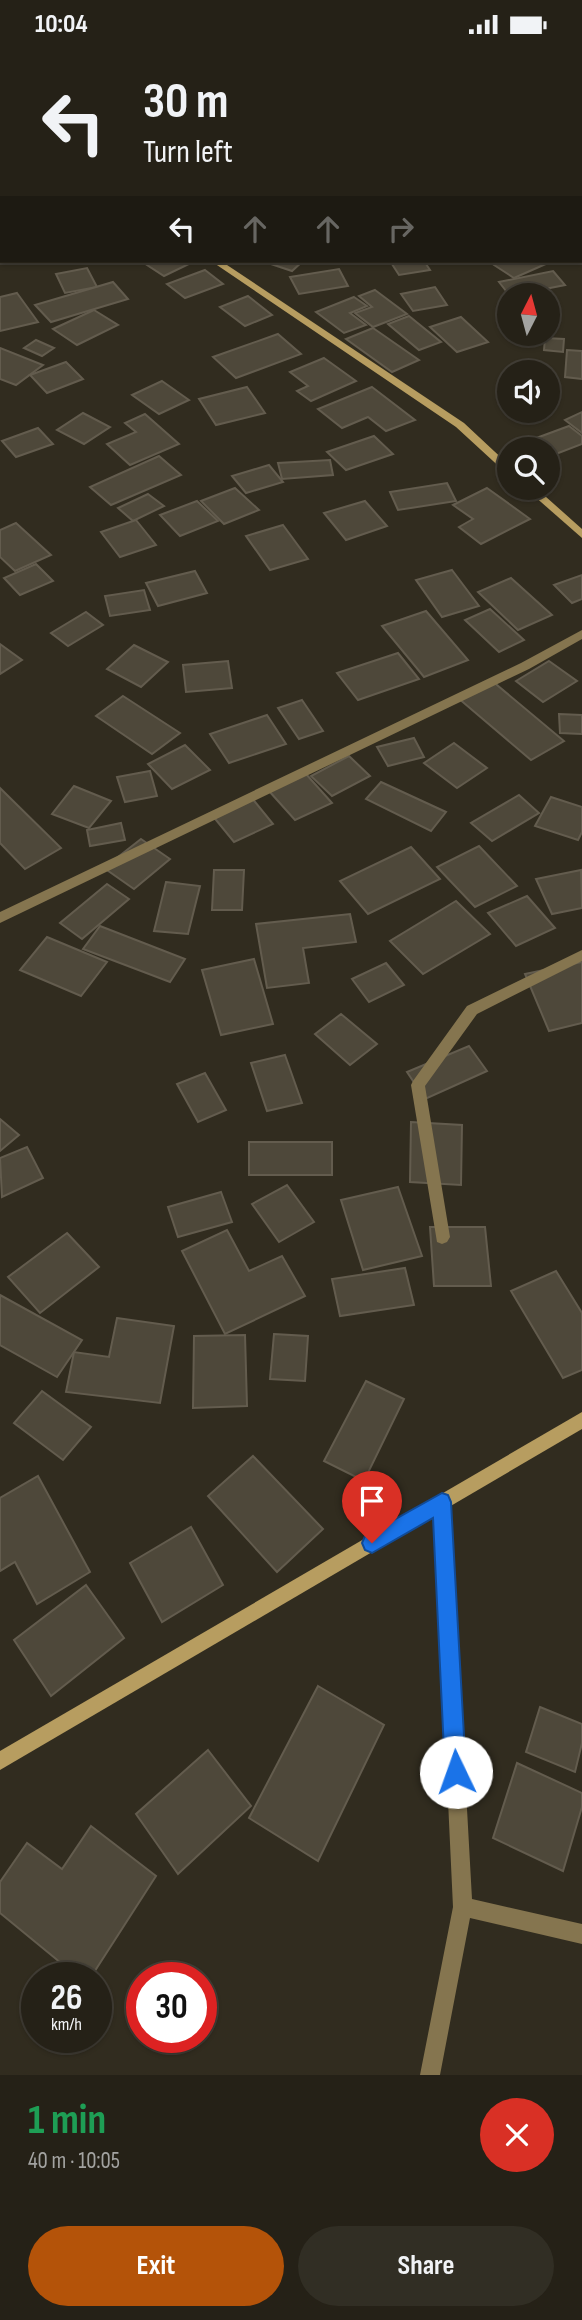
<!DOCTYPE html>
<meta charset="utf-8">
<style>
body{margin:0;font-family:"Sofia Sans Condensed",sans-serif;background:#312e24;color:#f1f3f6;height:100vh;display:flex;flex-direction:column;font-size:26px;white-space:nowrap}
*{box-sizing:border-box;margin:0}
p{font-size:23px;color:#a3a3a1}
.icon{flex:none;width:38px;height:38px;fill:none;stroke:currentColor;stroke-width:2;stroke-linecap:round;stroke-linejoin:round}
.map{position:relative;height:2026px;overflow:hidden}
.details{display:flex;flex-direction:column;background:#252117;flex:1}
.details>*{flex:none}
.banner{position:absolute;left:0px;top:0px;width:583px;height:214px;box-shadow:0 2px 5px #0004,0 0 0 2px #423e36;background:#252117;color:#f1f3f6;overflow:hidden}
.needle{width:46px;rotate:6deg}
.controls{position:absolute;left:497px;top:234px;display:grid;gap:14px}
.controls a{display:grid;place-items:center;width:63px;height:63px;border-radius:50%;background:#252117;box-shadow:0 2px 5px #0004,0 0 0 2px #423e36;font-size:35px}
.speed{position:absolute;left:21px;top:1913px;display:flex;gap:14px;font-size:35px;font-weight:700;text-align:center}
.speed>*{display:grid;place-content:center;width:91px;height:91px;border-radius:50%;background:#252117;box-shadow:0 2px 5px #0004,0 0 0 2px #423e36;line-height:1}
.speed small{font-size:18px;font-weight:400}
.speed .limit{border:10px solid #d22;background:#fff;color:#111}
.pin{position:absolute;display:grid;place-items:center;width:60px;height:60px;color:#fff;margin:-72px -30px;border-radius:50% 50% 50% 0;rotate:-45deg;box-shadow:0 0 7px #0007}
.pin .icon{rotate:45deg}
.me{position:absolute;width:77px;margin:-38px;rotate:357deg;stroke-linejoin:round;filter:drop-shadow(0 0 5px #0008)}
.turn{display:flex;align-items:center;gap:24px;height:147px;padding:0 28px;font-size:32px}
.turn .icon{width:91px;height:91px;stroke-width:2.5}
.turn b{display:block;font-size:49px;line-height:60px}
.lanes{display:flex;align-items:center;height:66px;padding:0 28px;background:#0003;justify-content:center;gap:35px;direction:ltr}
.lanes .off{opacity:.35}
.round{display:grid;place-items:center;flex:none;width:74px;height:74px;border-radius:37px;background:#312e24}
.overview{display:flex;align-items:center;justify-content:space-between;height:119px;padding:0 28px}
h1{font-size:42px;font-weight:700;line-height:52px;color:#1e9e55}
.primary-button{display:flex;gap:14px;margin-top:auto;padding:14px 28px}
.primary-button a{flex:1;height:80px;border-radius:42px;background:#b45309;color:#fff;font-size:28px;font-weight:700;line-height:80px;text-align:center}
.primary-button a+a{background:#312e24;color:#f1f3f6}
.status{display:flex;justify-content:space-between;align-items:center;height:49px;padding:0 35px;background:#252117;direction:ltr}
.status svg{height:19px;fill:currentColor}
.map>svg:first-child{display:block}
.building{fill:#4e483a;stroke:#635c4e;stroke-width:2}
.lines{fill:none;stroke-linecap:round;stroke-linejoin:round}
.street{fill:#85754f;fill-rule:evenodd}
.secondary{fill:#b79d60;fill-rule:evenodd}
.route{fill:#1a73e8;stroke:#114b97;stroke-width:2}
</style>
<div class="status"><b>10:04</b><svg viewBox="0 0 49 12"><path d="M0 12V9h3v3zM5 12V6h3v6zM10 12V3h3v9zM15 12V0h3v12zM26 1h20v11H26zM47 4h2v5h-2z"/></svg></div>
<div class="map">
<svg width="582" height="2026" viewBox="0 0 582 2026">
<rect width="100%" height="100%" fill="#312c1f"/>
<!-- building -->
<g class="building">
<polygon points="150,212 187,212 191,214 164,227 144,214"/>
<polygon points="262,212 303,212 292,222"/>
<polygon points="390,212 424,212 430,221 399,226"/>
<polygon points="496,212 545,212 548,214 514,229 491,214"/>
<polygon points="87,219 97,238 65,244 56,225"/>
<polygon points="339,220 348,237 299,245 290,228"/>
<polygon points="205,221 223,235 185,249 167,235"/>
<polygon points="553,222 565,236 510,247 499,233"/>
<polygon points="113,233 128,250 51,273 35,256"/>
<polygon points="435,238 447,256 413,262 401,245"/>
<polygon points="375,241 407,265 373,278 355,264 372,258 359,247"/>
<polygon points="17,244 38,273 0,282 0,248"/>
<polygon points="248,247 272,266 245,277 220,258"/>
<polygon points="354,248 367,257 350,264 366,276 344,284 316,263"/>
<polygon points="94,261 118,276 77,296 53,280"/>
<polygon points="409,267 441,293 419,301 388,275"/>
<polygon points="461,268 488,293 457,303 430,278"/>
<polygon points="373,279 419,311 392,323 346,290"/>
<polygon points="278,285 301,305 236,329 213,308"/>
<polygon points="545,289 564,290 563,303 544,301"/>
<polygon points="36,291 54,299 42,307 24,299"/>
<polygon points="0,299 43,316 16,336 0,330"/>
<polygon points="567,301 582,302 582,330 565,328"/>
<polygon points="324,309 356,332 311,352 297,342 308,337 290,323"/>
<polygon points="66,313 83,330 47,344 30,326"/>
<polygon points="162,332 189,351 159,365 132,346"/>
<polygon points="247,338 265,364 216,376 199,350"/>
<polygon points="372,338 415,371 386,382 368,368 342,379 318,360"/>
<polygon points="582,363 582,384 565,371"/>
<polygon points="83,364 110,378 84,395 57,381"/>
<polygon points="145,365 179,395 130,416 107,395 136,383 125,374"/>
<polygon points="569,377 582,387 582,395 548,408 548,401 515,401 512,398"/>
<polygon points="38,379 53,395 16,408 2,392"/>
<polygon points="374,387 393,405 346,421 327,403"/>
<polygon points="159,407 181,426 111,456 90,438"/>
<polygon points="330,411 333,426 282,430 278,414"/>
<polygon points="269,416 283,433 246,444 232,427"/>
<polygon points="447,434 456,452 398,461 390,443"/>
<polygon points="235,439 259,461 224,475 201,452"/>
<polygon points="487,439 530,470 481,495 459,478 473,470 453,456"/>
<polygon points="148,445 164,457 133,472 118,459"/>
<polygon points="197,452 218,472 180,487 160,466"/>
<polygon points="365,452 387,477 346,491 324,464"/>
<polygon points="136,471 156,496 120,508 101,483"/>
<polygon points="16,474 51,506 15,522 0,508 0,481"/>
<polygon points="283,476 308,510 270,521 246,487"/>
<polygon points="36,515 53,532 20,546 4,529"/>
<polygon points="452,521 479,557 442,568 416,531"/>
<polygon points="195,522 207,544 158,557 146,534"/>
<polygon points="582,526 582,550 572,554 554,536"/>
<polygon points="511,529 552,566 518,581 478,543"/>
<polygon points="144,541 150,561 110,567 105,547"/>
<polygon points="490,560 524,591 499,603 465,571"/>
<polygon points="426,562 468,611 424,628 382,577"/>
<polygon points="86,563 103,576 68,597 51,584"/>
<polygon points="0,595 22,611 0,625"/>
<polygon points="134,596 168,613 141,638 107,620"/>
<polygon points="398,604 419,630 358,651 337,624"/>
<polygon points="228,612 232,639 186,643 183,616"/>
<polygon points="549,612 577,632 543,653 516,632"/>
<polygon points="491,631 564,692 531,711 458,649"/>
<polygon points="123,647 180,684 152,705 96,667"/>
<polygon points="302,651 323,682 299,690 278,659"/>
<polygon points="559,665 582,666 582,685 560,684"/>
<polygon points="267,666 286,695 229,714 210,685"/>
<polygon points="414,689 424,708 388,717 377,698"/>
<polygon points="454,694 487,719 457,739 424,714"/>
<polygon points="185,696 210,721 172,740 148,715"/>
<polygon points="349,707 370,727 332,747 311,727"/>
<polygon points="150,722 157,747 125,753 117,728"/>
<polygon points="306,725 332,754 295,771 269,742"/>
<polygon points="381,733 446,763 431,782 366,750"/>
<polygon points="74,737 111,752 89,779 52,765"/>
<polygon points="0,739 61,799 25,820 0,794"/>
<polygon points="519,746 539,764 492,792 471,774"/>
<polygon points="251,748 273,775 234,793 212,766"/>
<polygon points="551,748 582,758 582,783 578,791 535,777"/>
<polygon points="121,774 125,791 90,797 87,781"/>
<polygon points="141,790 170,810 134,840 104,819"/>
<polygon points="479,797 517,837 475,858 437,818"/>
<polygon points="411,798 440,830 368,865 340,832"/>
<polygon points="214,821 244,821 242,861 212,861"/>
<polygon points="581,821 582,859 552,865 536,830"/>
<polygon points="166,833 200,837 188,885 154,882"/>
<polygon points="107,835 129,850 82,890 60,874"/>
<polygon points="527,847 555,879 516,897 488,864"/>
<polygon points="456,852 490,885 423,925 390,892"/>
<polygon points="350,865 356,893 303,899 309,934 267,939 256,875"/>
<polygon points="100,877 185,910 170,933 83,900"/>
<polygon points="47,888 107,913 81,947 20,921"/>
<polygon points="254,910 273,975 221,986 202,921"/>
<polygon points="582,913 582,974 549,982 525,925"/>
<polygon points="386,914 404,936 369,953 352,930"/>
<polygon points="341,965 377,995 350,1016 315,985"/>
<polygon points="469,997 487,1022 425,1050 407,1023"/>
<polygon points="285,1006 302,1054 267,1062 251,1014"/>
<polygon points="205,1024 226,1061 198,1073 177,1035"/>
<polygon points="0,1070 19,1086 0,1102"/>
<polygon points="411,1073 462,1076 461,1136 410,1133"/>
<rect x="249" y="1093" width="83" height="33"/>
<polygon points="27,1098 43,1129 2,1148 0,1109"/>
<polygon points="287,1136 314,1173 279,1193 252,1155"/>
<polygon points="398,1138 422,1207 363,1221 341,1151"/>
<polygon points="221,1143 232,1173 178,1188 168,1158"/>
<polygon points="430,1178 485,1178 491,1237 434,1237"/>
<polygon points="227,1181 249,1222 282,1207 305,1247 225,1285 182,1202"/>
<polygon points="67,1184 99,1218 40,1264 8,1228"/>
<polygon points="405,1219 414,1256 340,1267 332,1230"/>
<polygon points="556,1222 582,1264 582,1321 563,1329 511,1242"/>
<polygon points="0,1246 82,1291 57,1328 0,1296"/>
<polygon points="117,1269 174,1277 160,1354 66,1343 74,1303 109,1308"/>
<polygon points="274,1285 308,1287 305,1332 270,1330"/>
<polygon points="245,1286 247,1357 193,1359 194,1287"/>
<polygon points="366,1332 404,1350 364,1432 324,1412"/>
<polygon points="42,1342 91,1378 63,1411 14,1374"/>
<polygon points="253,1407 323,1480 277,1523 208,1447"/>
<polygon points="38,1427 90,1523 37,1555 15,1513 0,1522 0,1449"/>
<polygon points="191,1478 223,1536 162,1573 130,1514"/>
<polygon points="86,1536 124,1589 51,1647 14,1591"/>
<polygon points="318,1637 384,1676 318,1812 249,1769"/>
<polygon points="540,1658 582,1675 582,1694 575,1723 526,1703"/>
<polygon points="208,1701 251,1757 178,1825 136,1765"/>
<polygon points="517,1714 582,1744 582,1758 563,1822 493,1789"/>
<polygon points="91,1777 156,1827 91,1928 78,1928 0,1864 0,1833 27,1794 62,1820"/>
</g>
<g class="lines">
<!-- street -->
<g class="street">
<polygon points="582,581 582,590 529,620 0,874 0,863 521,614"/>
<polygon points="582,901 582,912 477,965 425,1037 450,1188 447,1193 442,1195 437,1193 411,1036 413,1032 467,957"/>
<polygon points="442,1445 448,1447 450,1453 472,1850 582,1875 582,1895 470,1869 440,2026 420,2026 453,1858 434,1453 436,1447"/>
</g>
<!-- secondary -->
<g class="secondary">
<polygon points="0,115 2,116 2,121 0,121"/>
<polygon points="211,212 221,212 464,374 509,416 509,424 505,423 456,378"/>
<polygon points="525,439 536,439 582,480 582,489"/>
<polygon points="582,1363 582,1380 0,1721 0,1702"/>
</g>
</g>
<!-- route -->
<polygon class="route" points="442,1444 448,1446 451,1453 466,1723 463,1730 456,1733 448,1730 445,1723 433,1469 372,1504 365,1501 362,1494 365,1487"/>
</svg>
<div class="controls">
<a><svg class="needle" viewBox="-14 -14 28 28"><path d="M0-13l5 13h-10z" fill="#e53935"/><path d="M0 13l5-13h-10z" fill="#a3a3a1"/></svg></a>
<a><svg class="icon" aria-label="sound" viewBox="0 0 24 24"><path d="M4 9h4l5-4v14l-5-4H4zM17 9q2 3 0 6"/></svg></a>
<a><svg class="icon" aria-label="search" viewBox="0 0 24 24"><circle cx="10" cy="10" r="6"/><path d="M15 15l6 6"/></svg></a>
</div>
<div class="speed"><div>26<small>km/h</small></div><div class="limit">30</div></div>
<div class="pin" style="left:372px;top:1494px;background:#d93025"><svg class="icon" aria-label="arrive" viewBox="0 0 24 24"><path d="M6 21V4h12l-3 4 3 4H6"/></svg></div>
<svg class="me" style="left:456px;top:1723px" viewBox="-20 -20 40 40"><circle r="19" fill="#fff"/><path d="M0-13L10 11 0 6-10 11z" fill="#1a73e8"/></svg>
<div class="banner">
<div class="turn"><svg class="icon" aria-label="left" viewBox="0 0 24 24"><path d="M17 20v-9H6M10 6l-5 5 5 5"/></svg><div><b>30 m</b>Turn left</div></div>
<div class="lanes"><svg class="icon" aria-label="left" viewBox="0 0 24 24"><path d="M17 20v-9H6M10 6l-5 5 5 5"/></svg><svg class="icon off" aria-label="ahead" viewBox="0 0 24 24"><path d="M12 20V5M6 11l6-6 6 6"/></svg><svg class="icon off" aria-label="ahead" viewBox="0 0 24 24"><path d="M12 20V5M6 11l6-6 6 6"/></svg><svg class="icon off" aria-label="right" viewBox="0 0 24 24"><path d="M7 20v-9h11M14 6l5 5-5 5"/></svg></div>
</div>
</div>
<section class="details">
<div class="overview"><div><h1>1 min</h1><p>40 m · 10:05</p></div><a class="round" style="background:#d93025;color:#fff"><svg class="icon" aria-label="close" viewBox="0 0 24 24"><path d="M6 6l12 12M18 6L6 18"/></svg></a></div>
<div class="primary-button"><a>Exit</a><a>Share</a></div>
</section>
